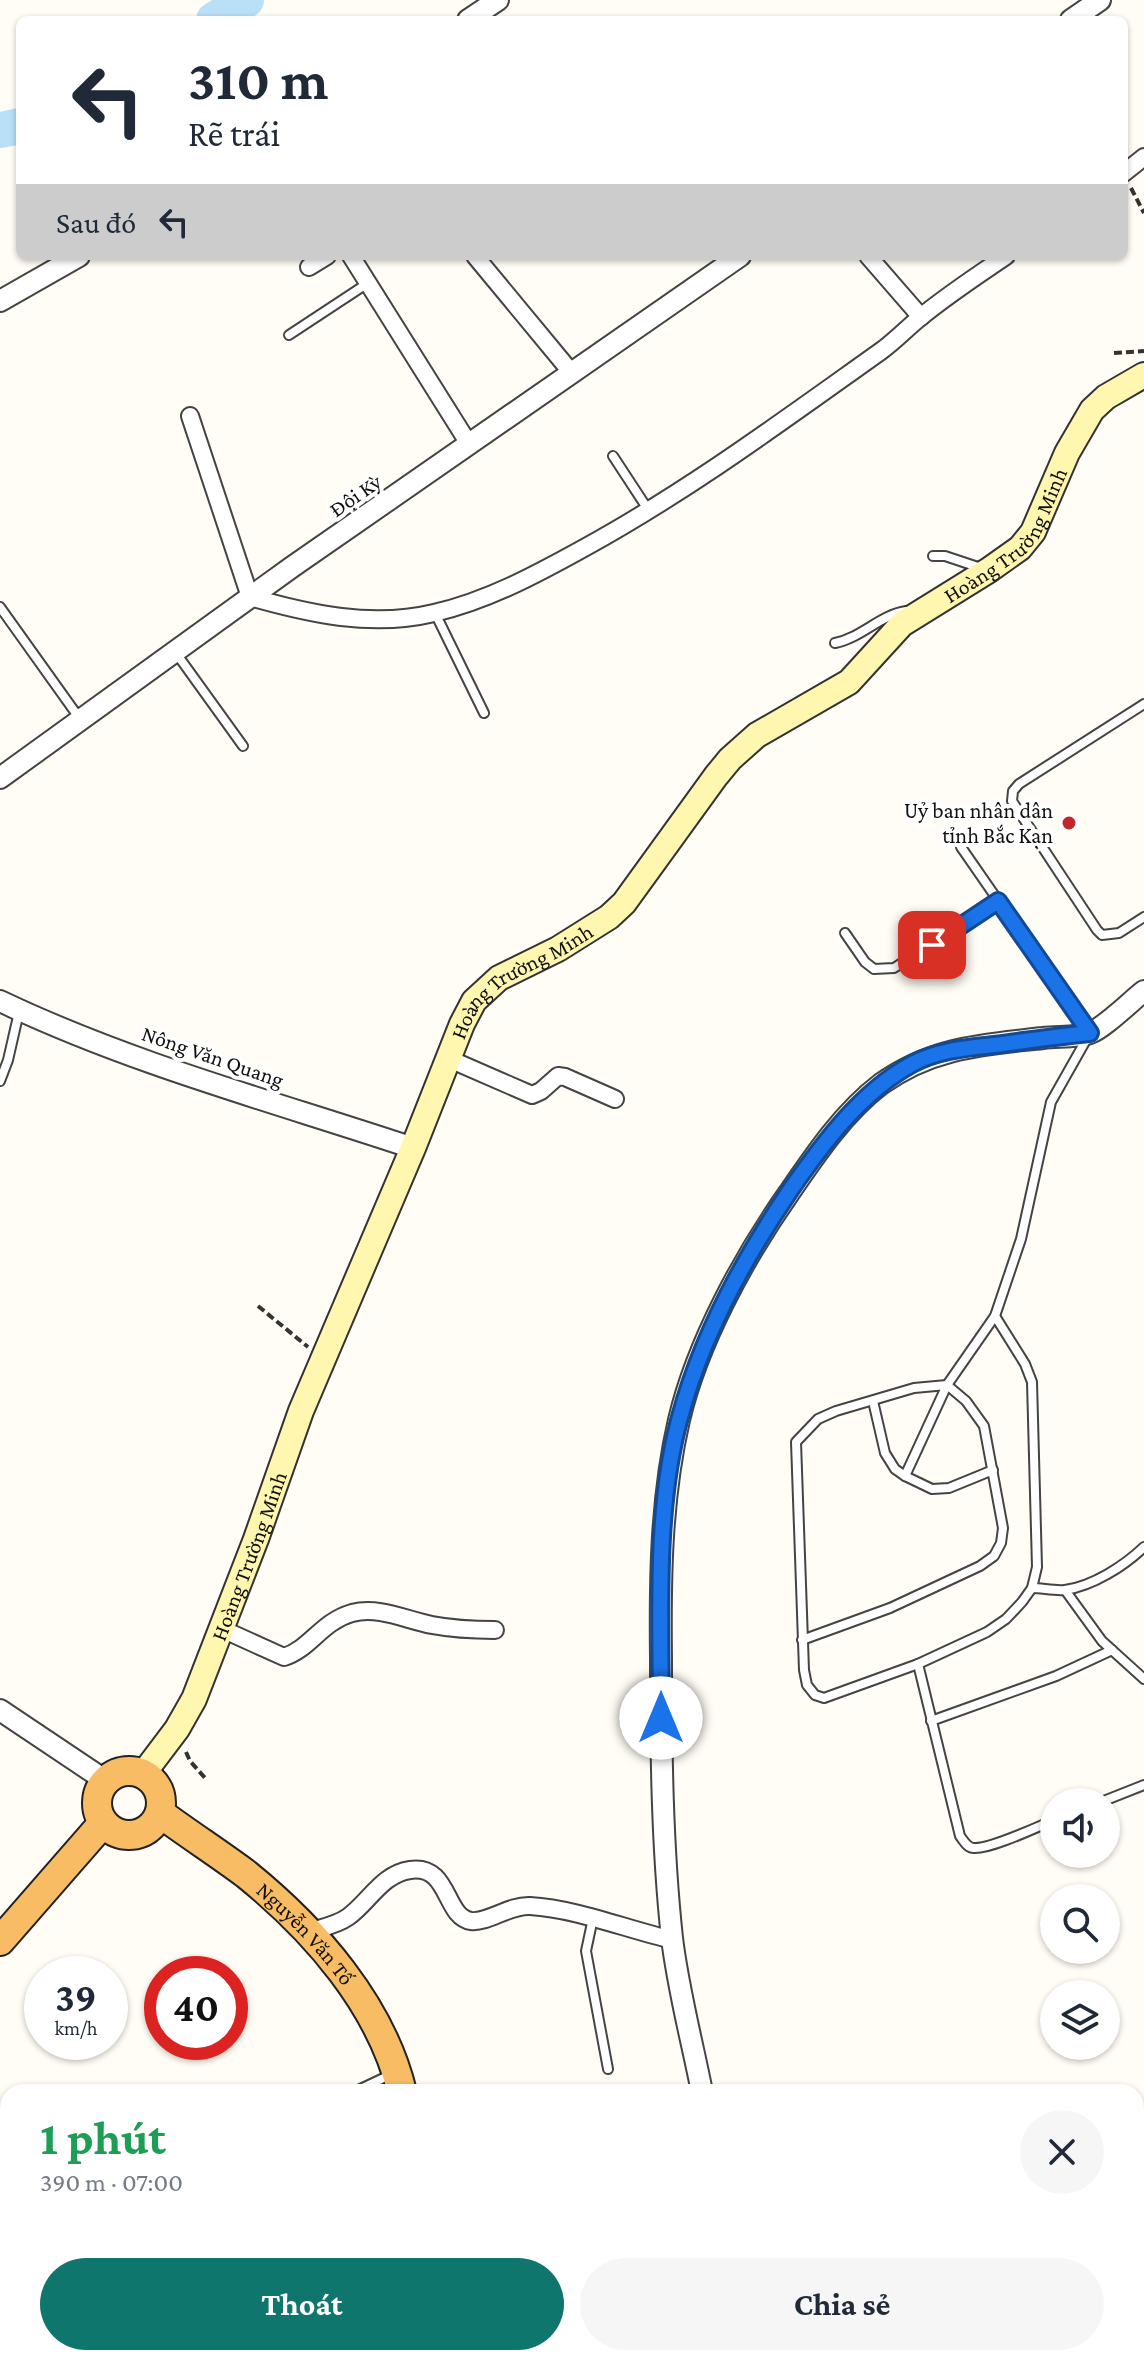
<!DOCTYPE html>
<html lang="vi">
<meta charset="utf-8">
<style>
body{margin:0;font-family:"Crimson Pro",serif;background:#f6f6f7;color:#1f2937;height:100vh;display:flex;flex-direction:column;font-size:30px;white-space:nowrap}
*{box-sizing:border-box;margin:0}
p{font-size:26px;color:#747a83}
.icon{flex:none;width:44px;height:44px;fill:none;stroke:currentColor;stroke-width:2;stroke-linecap:round;stroke-linejoin:round}
.map{position:relative;flex:1;overflow:hidden}
.panel{position:absolute;left:0px;top:2084px;width:1144px;height:282px;display:flex;flex-direction:column;background:#fff;border-radius:24px 24px 0 0;box-shadow:0 2px 6px #0004}
.panel>*{flex:none}
.hud{position:absolute;left:16px;top:16px;width:1112px;height:244px;border-radius:12px;box-shadow:0 2px 6px #0004;background:#fff;color:#1f2937;overflow:hidden}
.tools{position:absolute;left:1040px;top:1788px;display:grid;gap:16px}
.tools a{display:grid;place-items:center;width:80px;height:80px;border-radius:50%;background:#fff;box-shadow:0 2px 6px #0004;font-size:40px}
.speed{position:absolute;left:24px;top:1956px;display:flex;gap:16px;font-size:40px;font-weight:700;text-align:center}
.speed>*{display:grid;place-content:center;width:104px;height:104px;border-radius:50%;background:#fff;box-shadow:0 2px 6px #0004;line-height:1}
.speed small{font-size:20px;font-weight:400}
.speed .limit{border:12px solid #d22;background:#fff;color:#111}
.pin{position:absolute;display:grid;place-items:center;width:68px;height:68px;color:#fff;margin:-34px;border-radius:16px;box-shadow:0 4px 12px #0006}
.me{position:absolute;width:88px;margin:-44px;rotate:0deg;stroke-linejoin:round;filter:drop-shadow(0 0 6px #0008)}
.turn{display:flex;align-items:center;gap:28px;height:168px;padding:0 40px;font-size:36px}
.turn .icon{width:104px;height:104px;stroke-width:2.5}
.turn b{display:block;font-size:56px;line-height:68px}
.then{display:flex;align-items:center;height:76px;padding:0 40px;background:#0003;gap:16px;font-size:30px}
.round{display:grid;place-items:center;flex:none;width:84px;height:84px;border-radius:42px;background:#f6f6f7}
.headline{display:flex;align-items:center;justify-content:space-between;height:136px;padding:0 40px}
h1{font-size:48px;font-weight:700;line-height:60px;color:#1e9e55}
.primary-button{display:flex;gap:16px;margin-top:auto;padding:16px 40px}
.primary-button a{flex:1;height:92px;border-radius:48px;background:#0f766e;color:#fff;font-size:32px;font-weight:700;line-height:92px;text-align:center}
.primary-button a+a{background:#f6f6f7;color:#1f2937}
.map>svg:first-child{display:block}
.lines{fill:none;stroke-linecap:round;stroke-linejoin:round}
.river{stroke:#b9e0f7;stroke-width:36}
.service-casing{stroke:#444;stroke-width:12}
.minor-casing{stroke:#444;stroke-width:20}
.tertiary-casing{stroke:#444;stroke-width:24}
.secondary-casing{stroke:#333;stroke-width:28}
.trunk-casing{stroke:#222;stroke-width:32}
.path{stroke:#333;stroke-width:4;stroke-dasharray:8 4;stroke-linecap:butt}
.service{stroke:#fff;stroke-width:8}
.minor{stroke:#fff;stroke-width:16}
.tertiary{stroke:#fff;stroke-width:20}
.secondary{stroke:#fff6b0;stroke-width:24}
.trunk{stroke:#f7bc64;stroke-width:28}
.route-casing{stroke:#114b97;stroke-width:20}
.route{stroke:#1a73e8;stroke-width:14}
.poi-dot{fill:#c4262e;stroke:#fff;stroke-width:3}
.labels{text-anchor:middle;stroke-width:8;stroke-linejoin:round;paint-order:stroke}
.street-label{font-size:22px;fill:#111;stroke:#fff}
.poi-label{font-size:22px;fill:#111;stroke:#fff;text-anchor:end}
</style>
<div class="map">
<svg width="1144" height="2365" viewBox="0 0 1144 2365">
<rect width="100%" height="100%" fill="#fffdf5"/>
<g class="lines">
<!-- river -->
<g class="river">
<polyline points="214,20 246,0"/>
<polyline points="0,130 20,126"/>
</g>
<defs>
<g id="service">
<polyline points="289,335 368,283"/>
<polyline points="613,456 649,511"/>
<polyline points="933,556 945,556 981,568"/>
<polyline points="0,607 80,719"/>
<polyline points="435,613 484,713"/>
<path d="M 835,643 C 861,638 880,615 906,611"/>
<polyline points="176,653 243,746"/>
<polyline points="1144,704 1019,784 1013,791 1012,801 1097,930 1102,935 1119,933 1144,917"/>
<polyline points="845,933 865,962 874,969 894,968 998,901"/>
<polyline points="0,1081 8,1060 19,1012"/>
<polyline points="873,1401 885,1453 895,1469 905,1476 932,1489 949,1488 993,1470"/>
<polyline points="905,1476 947,1385 995,1316 1021,1239 1051,1102 1090,1033 961,847"/>
<path d="M 1032,1588 C 1042,1588 1054,1591 1065,1590 C 1093,1586 1124,1566 1144,1547"/>
<polyline points="1065,1590 1102,1641 1144,1679"/>
<polyline points="802,1640 890,1608 980,1566 994,1556 1001,1543 1003,1528 984,1426 966,1401 947,1385 914,1388 836,1411 818,1419 796,1442 804,1670 807,1685 815,1695 824,1698 918,1664 987,1632 1006,1619 1022,1602 1032,1588 1037,1567 1032,1382 1025,1364 995,1316"/>
<path d="M 918,1664 L 960,1836 C 964,1841 967,1848 974,1848 C 991,1849 1037,1827 1054,1820"/>
<polyline points="931,1721 1056,1676 1112,1650"/>
<polyline points="1101,1802 1144,1785"/>
<polyline points="593,1918 586,1951 608,2069"/>
<polyline points="354,2092 392,2074"/>
</g>
<g id="minor">
<polyline points="1124,173 1144,157"/>
<polyline points="351,256 469,444"/>
<polyline points="475,256 571,372"/>
<polyline points="868,256 921,317"/>
<polyline points="309,267 327,256"/>
<path d="M 190,416 L 250,597 C 310,614 372,628 434,613 C 487,601 537,574 584,548 C 688,491 784,420 881,351 C 896,340 908,327 922,316 C 949,294 978,275 1006,256"/>
<polyline points="447,1058 532,1095 541,1091 558,1076 565,1077 615,1099"/>
<path d="M 222,1629 L 284,1657 C 310,1649 321,1622 352,1613 C 379,1606 406,1620 432,1625 C 453,1629 474,1630 495,1630"/>
<path d="M 308,1932 C 321,1928 337,1925 348,1917 C 369,1902 382,1874 410,1870 C 450,1864 444,1917 471,1921 C 488,1923 509,1905 530,1906 C 578,1909 625,1929 673,1940"/>
</g>
<g id="tertiary">
<polyline points="468,20 498,0"/>
<polyline points="1071,20 1100,0"/>
<polyline points="0,301 79,256"/>
<polyline points="0,778 292,567 740,256"/>
<path d="M 0,1001 C 132,1064 275,1102 413,1148"/>
<polyline points="0,1710 106,1781"/>
<path d="M 702,2092 C 692,2041 678,1989 672,1938 C 662,1845 661,1751 661,1658 C 660,1578 661,1498 679,1420 C 697,1343 744,1257 789,1193 C 815,1155 844,1112 881,1084 C 933,1047 982,1045 1043,1038 C 1057,1036 1077,1038 1090,1033 C 1104,1028 1131,1001 1144,991"/>
<polyline points="806,2358 810,2365"/>
<polyline points="767,2365 788,2358"/>
</g>
<g id="secondary">
<path id="s1" d="M 143,1774 L 177,1729 L 194,1699 L 256,1539 L 301,1411 L 413,1148 L 462,1024 L 474,1001 L 499,978 L 558,949 L 609,917 L 624,903 L 716,776 L 730,759 L 757,735 L 849,682 L 902,624 L 989,570 L 1020,548 L 1033,532 L 1067,453 L 1092,410 L 1106,397 L 1144,375"/>
</g>
<g id="trunk">
<circle cx="129" cy="1803" r="32"/>
<path id="s2" d="M 160,1813 C 188,1834 218,1853 246,1874 C 315,1930 381,2005 402,2092"/>
<polyline points="0,1941 103,1823"/>
<polyline points="448,2358 448,2365"/>
</g>
</defs>
<!-- service casing -->
<use href="#service" class="service-casing"/>
<!-- minor casing -->
<use href="#minor" class="minor-casing"/>
<!-- tertiary casing -->
<use href="#tertiary" class="tertiary-casing"/>
<!-- secondary casing -->
<use href="#secondary" class="secondary-casing"/>
<!-- trunk casing -->
<use href="#trunk" class="trunk-casing"/>
<!-- path -->
<g class="path">
<polyline points="1131,188 1144,213"/>
<polyline points="1114,353 1144,351"/>
<polyline points="258,1306 308,1347"/>
<polyline points="186,1752 190,1761 206,1779"/>
</g>
<!-- service -->
<use href="#service" class="service"/>
<!-- minor -->
<use href="#minor" class="minor"/>
<!-- tertiary -->
<use href="#tertiary" class="tertiary"/>
<!-- secondary -->
<use href="#secondary" class="secondary"/>
<!-- trunk -->
<use href="#trunk" class="trunk"/>
</g>
<g class="lines">
<defs>
<path id="route" d="M 661,1718 C 661,1622 654,1510 680,1417 C 702,1335 744,1258 791,1189 C 824,1142 861,1092 912,1064 C 938,1050 966,1048 994,1045 C 1026,1041 1058,1036 1090,1033 L 998,901 L 932,945"/>
</defs>
<!-- route casing -->
<use href="#route" class="route-casing"/>
<!-- route -->
<use href="#route" class="route"/>
</g>
<!-- markers -->
<circle class="poi-dot" cx="1069" cy="823" r="8"/>
<g class="labels">
<!-- street labels -->
<g class="street-label">
<text transform="translate(355 495) rotate(-35)" y="8">Đội Kỳ</text>
<text dy="8" stroke="none"><textPath href="#s1" startOffset="1564">Hoàng Trường Minh</textPath></text>
<text dy="8" stroke="none"><textPath href="#s1" startOffset="892">Hoàng Trường Minh</textPath></text>
<text transform="translate(213 1056) rotate(19)" y="8">Nông Văn Quang</text>
<text dy="8" stroke="none"><textPath href="#s1" startOffset="244">Hoàng Trường Minh</textPath></text>
<text dy="8" stroke="none"><textPath href="#s2" startOffset="190">Nguyễn Văn Tố</textPath></text>
</g>
<!-- poi labels -->
<g class="poi-label">
<text x="1053" y="818">Uỷ ban nhân dân<tspan x="1053" dy="25">tỉnh Bắc Kạn</tspan></text>
</g>
</g>
</svg>
<div class="tools">
<a><svg class="icon" aria-label="sound" viewBox="0 0 24 24"><path d="M4 9h4l5-4v14l-5-4H4zM17 9q2 3 0 6"/></svg></a>
<a><svg class="icon" aria-label="search" viewBox="0 0 24 24"><circle cx="10" cy="10" r="6"/><path d="M15 15l6 6"/></svg></a>
<a><svg class="icon" aria-label="layers" viewBox="0 0 24 24"><path d="M12 4l9 5-9 5-9-5zM3 14l9 5 9-5"/></svg></a>
</div>
<div class="speed"><div>39<small>km/h</small></div><div class="limit">40</div></div>
<div class="pin" style="left:932px;top:945px;background:#d93025"><svg class="icon" aria-label="arrive" viewBox="0 0 24 24"><path d="M6 21V4h12l-3 4 3 4H6"/></svg></div>
<svg class="me" style="left:661px;top:1718px" viewBox="-20 -20 40 40"><circle r="19" fill="#fff"/><path d="M0-13L10 11 0 6-10 11z" fill="#1a73e8"/></svg>
<div class="hud">
<div class="turn"><svg class="icon" aria-label="left" viewBox="0 0 24 24"><path d="M17 20v-9H6M10 6l-5 5 5 5"/></svg><div><b>310 m</b>Rẽ trái</div></div>
<div class="then">Sau đó<svg class="icon" aria-label="left" viewBox="0 0 24 24"><path d="M17 20v-9H6M10 6l-5 5 5 5"/></svg></div>
</div>
<section class="panel">
<div class="headline"><div><h1>1 phút</h1><p>390 m · 07:00</p></div><a class="round"><svg class="icon" aria-label="close" viewBox="0 0 24 24"><path d="M6 6l12 12M18 6L6 18"/></svg></a></div>
<div class="primary-button"><a>Thoát</a><a>Chia sẻ</a></div>
</section>
</div>
